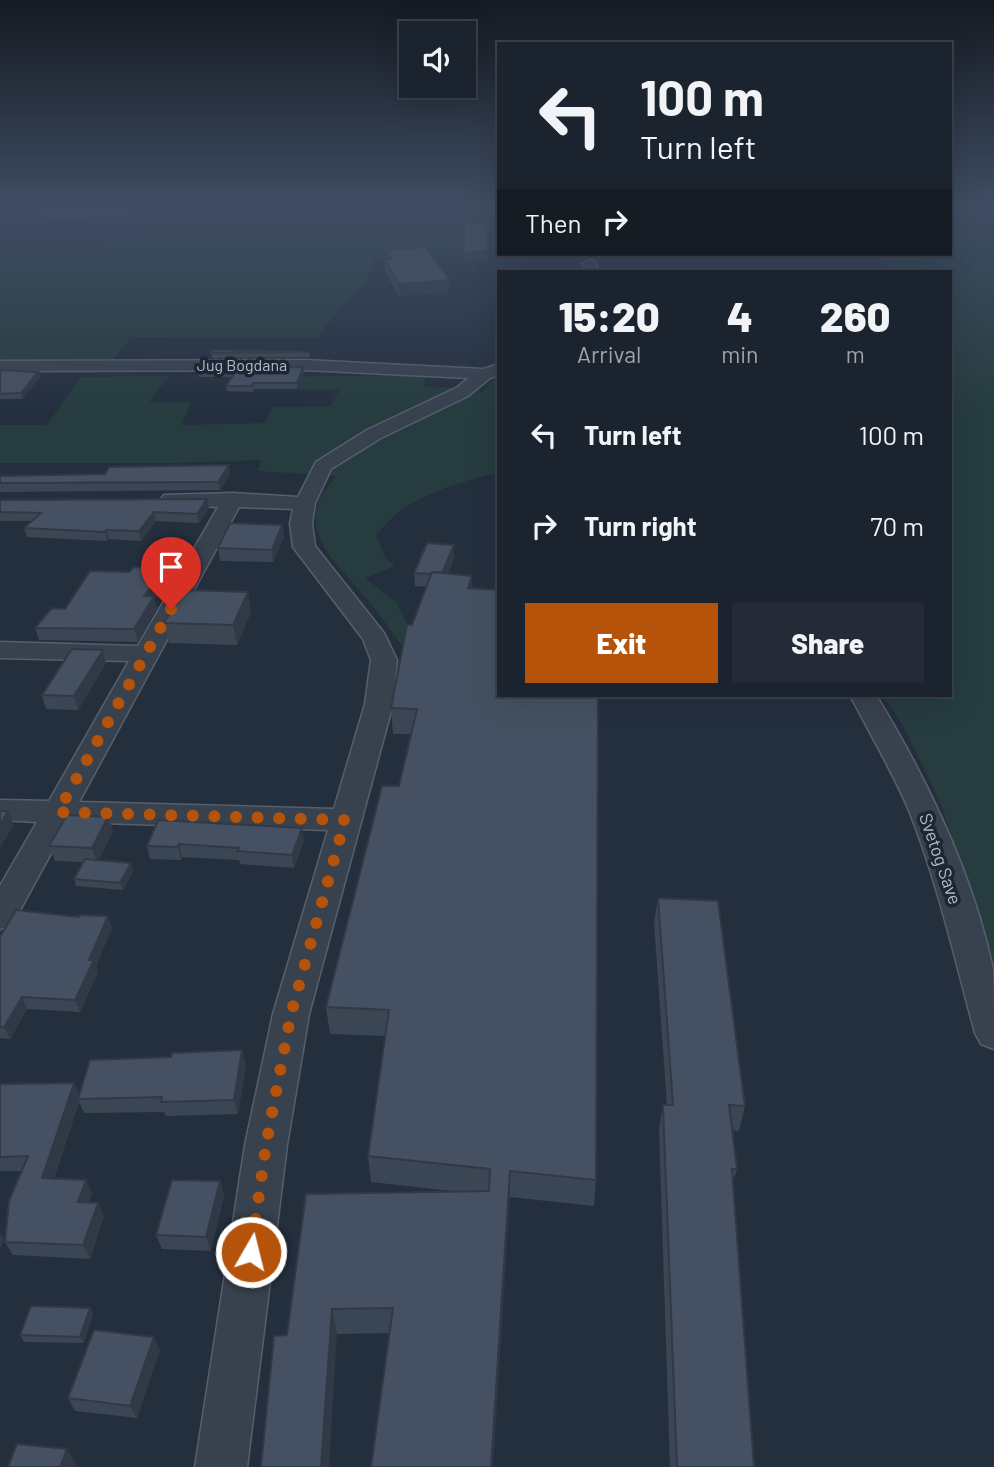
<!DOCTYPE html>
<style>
body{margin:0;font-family:Barlow,sans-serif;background:#242b36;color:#f1f3f6;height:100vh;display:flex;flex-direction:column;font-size:26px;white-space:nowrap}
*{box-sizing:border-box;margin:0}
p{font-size:23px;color:#a0a4aa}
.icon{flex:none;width:38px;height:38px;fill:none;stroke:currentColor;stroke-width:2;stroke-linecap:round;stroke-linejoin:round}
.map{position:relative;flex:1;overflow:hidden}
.details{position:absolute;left:497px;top:270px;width:455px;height:427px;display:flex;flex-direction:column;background:#1b232e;border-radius:0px;box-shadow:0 7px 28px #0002,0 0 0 2px #39404a}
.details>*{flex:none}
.banner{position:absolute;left:497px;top:42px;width:455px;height:214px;border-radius:0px;box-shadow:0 7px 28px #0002,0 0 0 2px #39404a;background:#1b232e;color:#f1f3f6;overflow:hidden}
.tools{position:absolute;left:399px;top:21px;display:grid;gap:14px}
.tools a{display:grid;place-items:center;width:77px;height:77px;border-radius:0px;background:#1b232e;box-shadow:0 7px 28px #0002,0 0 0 2px #39404a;font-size:35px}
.pin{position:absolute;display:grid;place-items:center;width:60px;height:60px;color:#fff;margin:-72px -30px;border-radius:50% 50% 50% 0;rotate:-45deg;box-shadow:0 0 7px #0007}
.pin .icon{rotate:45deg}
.me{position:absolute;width:77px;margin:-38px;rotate:8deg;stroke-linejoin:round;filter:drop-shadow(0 0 5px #0008)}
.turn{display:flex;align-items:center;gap:24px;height:147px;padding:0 28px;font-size:32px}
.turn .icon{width:91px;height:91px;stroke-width:2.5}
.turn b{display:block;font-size:49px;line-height:60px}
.then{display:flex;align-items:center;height:66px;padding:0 28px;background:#0003;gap:14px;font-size:26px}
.eta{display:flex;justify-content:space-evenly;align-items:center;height:119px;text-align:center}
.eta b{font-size:42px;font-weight:800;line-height:49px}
.button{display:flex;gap:14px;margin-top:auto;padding:14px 28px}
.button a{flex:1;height:80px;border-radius:0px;background:#b45309;color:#fff;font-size:28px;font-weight:800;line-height:80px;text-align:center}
.button a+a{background:#242b36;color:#f1f3f6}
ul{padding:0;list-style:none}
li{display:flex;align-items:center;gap:21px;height:91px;padding:0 28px}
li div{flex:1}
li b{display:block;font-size:26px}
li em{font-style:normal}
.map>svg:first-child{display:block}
.green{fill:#263c3f}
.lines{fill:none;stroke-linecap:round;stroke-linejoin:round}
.minor-casing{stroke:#565f6c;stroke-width:3}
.minor{fill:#38414e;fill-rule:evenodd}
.wall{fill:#3b4654}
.shaded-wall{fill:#303945}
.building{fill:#455162;stroke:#303945;stroke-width:2}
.route{stroke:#b45309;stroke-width:12;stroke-dasharray:0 21.6}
.labels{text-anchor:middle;stroke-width:7;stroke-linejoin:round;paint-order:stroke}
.far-street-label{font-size:16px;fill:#b4bcc9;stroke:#1d2633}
.street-label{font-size:18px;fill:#b4bcc9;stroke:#1d2633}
</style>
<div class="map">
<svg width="994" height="1467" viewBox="0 0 994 1467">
<rect width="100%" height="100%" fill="#242f3e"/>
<!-- green -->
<g class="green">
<polygon points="432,231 460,242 461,256 374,258 367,280 341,306 318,338 131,337 106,369 0,369 0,256 201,232"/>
<polygon points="994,233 994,973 941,804 904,727 883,695 950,695 950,271 896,271 872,254 950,254 950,234"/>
<path d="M 426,375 L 424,387 L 460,388 L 483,392 L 493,381 L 499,379 L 499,472 C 454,484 403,497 376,536 L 386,558 L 395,566 L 365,578 L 397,603 L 412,634 L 403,647 C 391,631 380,615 367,599 C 348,574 304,540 318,503 C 321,493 331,485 336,476 L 258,471 L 261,460 L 173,463 L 0,463 L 0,425 L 47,425 L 81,377 L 169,376 L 149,402 L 191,402 L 182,425 L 265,423 L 273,407 L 331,406 L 339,390 L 280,389 L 282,377 Z"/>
</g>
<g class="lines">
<defs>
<g id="minor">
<polygon points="589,260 594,261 599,271 587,271 582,264"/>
<path d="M 305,360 L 483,369 L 499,364 L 499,375 L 490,378 L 468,396 L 381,438 L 331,469 L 315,503 L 312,523 L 315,546 L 384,633 L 397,660 L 393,704 L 309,1014 L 287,1145 L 247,1467 L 195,1467 L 245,1145 L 273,1014 L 328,830 L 68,822 L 12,925 L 0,929 L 0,886 L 37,822 L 0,820 L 0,800 L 49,801 L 129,661 L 0,658 L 0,642 L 138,646 L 218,507 L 171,505 L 164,503 L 161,499 L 164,495 L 233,493 L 298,497 L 316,462 L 367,430 L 456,388 L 469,378 L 305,370 L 0,371 L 0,361 ZM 239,507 L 293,509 L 290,523 L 293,547 L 363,639 L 371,660 L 365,704 L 334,809 L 79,802 Z"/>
<path d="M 850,695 L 876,695 C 926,777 973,874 993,969 C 994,993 994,1024 994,1049 L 981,1044 L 975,1033 C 955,960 938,884 910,813 C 893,772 870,734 850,695 Z"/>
</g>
</defs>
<!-- minor casing -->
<use href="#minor" class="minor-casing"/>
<!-- minor -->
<use href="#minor" class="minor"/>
</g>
<!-- wall -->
<g class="wall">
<polygon points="42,208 142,208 142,209 119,217 89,221 45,218"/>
<polygon points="386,250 449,292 399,296 385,271 384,259 387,259"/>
<polygon points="309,352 310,357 212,358 211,353"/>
<polygon points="0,370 38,372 40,377 22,399 0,399"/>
<polygon points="198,372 304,373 297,389 254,389 253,392 227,391 226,386 231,377 199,377"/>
<polygon points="230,474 220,490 0,492 0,476"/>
<polygon points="0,500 209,508 199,523 156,521 141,541 109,539 107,541 27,537 24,528 31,521 0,521"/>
<polygon points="282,525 284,537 273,562 220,561 218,548"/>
<polygon points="454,545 454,558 448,574 472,589 596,1180 594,1206 510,1197 390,1333 287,1335 461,1192 371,1182 368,1156 386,1036 330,1034 326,1007 399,786 411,734 393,734 391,708 412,625 427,587 415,586 414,573"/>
<polygon points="168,582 154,599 157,608 138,642 39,640 35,628 65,609"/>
<polygon points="248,592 251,612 237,645 169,643 164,623"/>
<polygon points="106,663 78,710 46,709 42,695"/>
<polygon points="108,817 113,831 98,861 133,871 123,890 76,886 74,879 83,862 55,861 49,846"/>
<polygon points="158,820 304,840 294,868 240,864 239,860 182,857 181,860 150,859 147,846"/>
<polygon points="658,898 745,1106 739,1131 732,1130 737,1169 733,1182 754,1467 670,1467 659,1130 663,1105 667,1105 654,923"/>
<polygon points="112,928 96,966 98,972 80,1012 27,1009 10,1039 0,1038 0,937"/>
<polygon points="242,1050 246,1065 238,1114 166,1116 164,1112 84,1113 79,1102 54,1178 86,1180 92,1194 89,1202 98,1203 104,1216 90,1259 13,1255 5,1242 22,1171 0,1171 0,1086 74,1083 79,1095 171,1057"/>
<polygon points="220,1181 224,1195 211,1251 162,1249 156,1235"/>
<polygon points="90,1308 93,1314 84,1343 24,1342 20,1335"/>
<polygon points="160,1350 137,1418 75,1411 68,1398"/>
</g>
<!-- shaded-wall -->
<g class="shaded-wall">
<polygon points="96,208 142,208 142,209 119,217 89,221 86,210"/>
<polygon points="488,251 488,260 464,262 463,253"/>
<polygon points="449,280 449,292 399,296 398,284"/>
<polygon points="303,367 304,373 297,389 297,383"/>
<polygon points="38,372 40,377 22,399 21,393"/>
<polygon points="229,465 230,474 220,490 218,482"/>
<polygon points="207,499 209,508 199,523 197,514"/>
<polygon points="154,512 156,521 141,541 139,531"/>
<polygon points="282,525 284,537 273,562 272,550"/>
<polygon points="106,530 109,539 107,541 105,532"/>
<polygon points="454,545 454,558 442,588 442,575"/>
<polygon points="165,570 168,582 154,599 157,608 138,642 134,629 144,596"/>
<polygon points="472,576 473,599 468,588"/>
<polygon points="248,592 251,612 237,645 233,625"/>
<polygon points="103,650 106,663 78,710 74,696"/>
<polygon points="8,811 14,825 0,848 0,825"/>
<polygon points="108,817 113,831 97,863 92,848"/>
<polygon points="302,828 304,840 294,868 292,855"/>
<polygon points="179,844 182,857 181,860 178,847"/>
<polygon points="131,863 133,871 123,890 120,883"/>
<polygon points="108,916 112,928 96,966 98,972 80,1012 75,1000 89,960"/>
<polygon points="22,997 27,1009 10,1039 4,1027"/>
<polygon points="242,1050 246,1065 238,1114 234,1100"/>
<polygon points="74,1083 80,1098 78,1099 79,1102 49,1192 42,1178"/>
<polygon points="510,1171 510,1197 493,1467 491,1467"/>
<polygon points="86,1180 92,1194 85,1216 78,1202"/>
<polygon points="220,1181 224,1195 211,1251 206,1237"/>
<polygon points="98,1203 104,1216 90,1259 83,1245"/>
<polygon points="0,1232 4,1239 0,1250"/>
<polygon points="90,1308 93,1314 84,1343 80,1337"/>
<polygon points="332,1309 337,1333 329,1467 321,1467"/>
<polygon points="154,1337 160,1350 137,1418 130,1406"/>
<polygon points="67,1449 76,1463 75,1467 60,1467"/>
</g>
<!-- building -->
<g class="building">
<polygon points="66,208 96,208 86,210"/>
<polygon points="466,223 487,223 488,251 463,253"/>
<polygon points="426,247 449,280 398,284 384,259 391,259 386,250"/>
<polygon points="213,350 309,352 211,353"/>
<polygon points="303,367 297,383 253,383 252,386 226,386 235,372 198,372 201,368"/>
<polygon points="0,370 38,372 21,393 0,394"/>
<polygon points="229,465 218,482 0,483 0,476 105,474 109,467"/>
<polygon points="207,499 197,514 154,512 139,531 106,530 105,532 24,528 41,513 0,512 0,500"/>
<polygon points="230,523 282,525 272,550 218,548"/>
<polygon points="427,543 454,545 442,573 432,572 432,574 414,573"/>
<polygon points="134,567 165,570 144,596 154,596 134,629 35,628 52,608 65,609 90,571 129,572"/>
<polygon points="432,572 472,576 468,588 499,590 499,695 598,695 596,1180 510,1171 491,1467 371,1467 393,1308 332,1309 321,1467 261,1467 274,1336 287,1335 306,1194 489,1191 490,1169 368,1156 389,1010 326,1007 382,786 399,786 417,709 391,708 407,625 412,625"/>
<polygon points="183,590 248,592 233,625 164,623"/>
<polygon points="72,649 103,650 74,696 42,695"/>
<polygon points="0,811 8,811 0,825"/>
<polygon points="67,815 108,817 92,848 49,846"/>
<polygon points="158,820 302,828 292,855 237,851 239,848 179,844 178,847 147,846"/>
<polygon points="85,859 131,863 120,883 74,879"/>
<polygon points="658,898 718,901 745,1106 729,1105 737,1169 732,1169 754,1467 677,1467 663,1105 673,1105"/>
<polygon points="16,910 79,917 80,915 108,916 89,960 94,960 75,1000 22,997 4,1027 0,1027 0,937"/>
<polygon points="242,1050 234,1100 161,1102 162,1097 78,1099 90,1060 171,1057 172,1053"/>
<polygon points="74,1083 42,1178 86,1180 78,1202 98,1203 83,1245 5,1242 9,1201 28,1156 0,1157 0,1086 1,1084"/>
<polygon points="172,1180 220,1181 206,1237 156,1235"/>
<polygon points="31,1306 90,1308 80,1337 20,1335"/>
<polygon points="94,1330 154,1337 130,1406 68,1398"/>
<polygon points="17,1444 67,1449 60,1467 8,1467"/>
</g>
<!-- sky -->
<linearGradient id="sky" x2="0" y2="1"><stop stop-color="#141a22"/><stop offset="0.5" stop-color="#3f4d63"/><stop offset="1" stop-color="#3f4d63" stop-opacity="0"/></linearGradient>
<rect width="994" height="414" fill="url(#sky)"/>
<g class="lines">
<!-- route -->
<polyline class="route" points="171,609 58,812 345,820 291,1014 266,1145 251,1252"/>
</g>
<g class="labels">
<!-- far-street labels -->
<g class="far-street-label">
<text x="242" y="371">Jug Bogdana</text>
</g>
<!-- street labels -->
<g class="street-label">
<text transform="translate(940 859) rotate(71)" y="6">Svetog Save</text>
</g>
</g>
</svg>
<div class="tools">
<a><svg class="icon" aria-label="sound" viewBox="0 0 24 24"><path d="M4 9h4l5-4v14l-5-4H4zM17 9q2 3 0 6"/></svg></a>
</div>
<div class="pin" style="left:171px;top:609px;background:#d93025"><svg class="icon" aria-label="arrive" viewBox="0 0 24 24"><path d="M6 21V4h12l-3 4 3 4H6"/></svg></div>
<svg class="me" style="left:251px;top:1252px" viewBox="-20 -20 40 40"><circle r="17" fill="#b45309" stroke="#fff" stroke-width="3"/><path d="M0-11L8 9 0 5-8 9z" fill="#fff"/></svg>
<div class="banner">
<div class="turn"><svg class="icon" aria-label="left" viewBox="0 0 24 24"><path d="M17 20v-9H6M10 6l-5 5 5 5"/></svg><div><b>100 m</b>Turn left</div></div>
<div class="then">Then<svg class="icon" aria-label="right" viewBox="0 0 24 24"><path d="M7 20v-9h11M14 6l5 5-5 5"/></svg></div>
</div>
<section class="details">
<div class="eta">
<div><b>15:20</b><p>Arrival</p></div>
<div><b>4</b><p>min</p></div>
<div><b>260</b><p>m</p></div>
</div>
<ul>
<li><svg class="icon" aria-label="left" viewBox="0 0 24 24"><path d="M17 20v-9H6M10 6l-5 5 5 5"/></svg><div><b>Turn left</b></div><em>100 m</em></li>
<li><svg class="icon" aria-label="right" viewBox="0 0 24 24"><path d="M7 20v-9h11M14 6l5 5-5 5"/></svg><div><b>Turn right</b></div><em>70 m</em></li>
</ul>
<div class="button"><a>Exit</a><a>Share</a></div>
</section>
</div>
